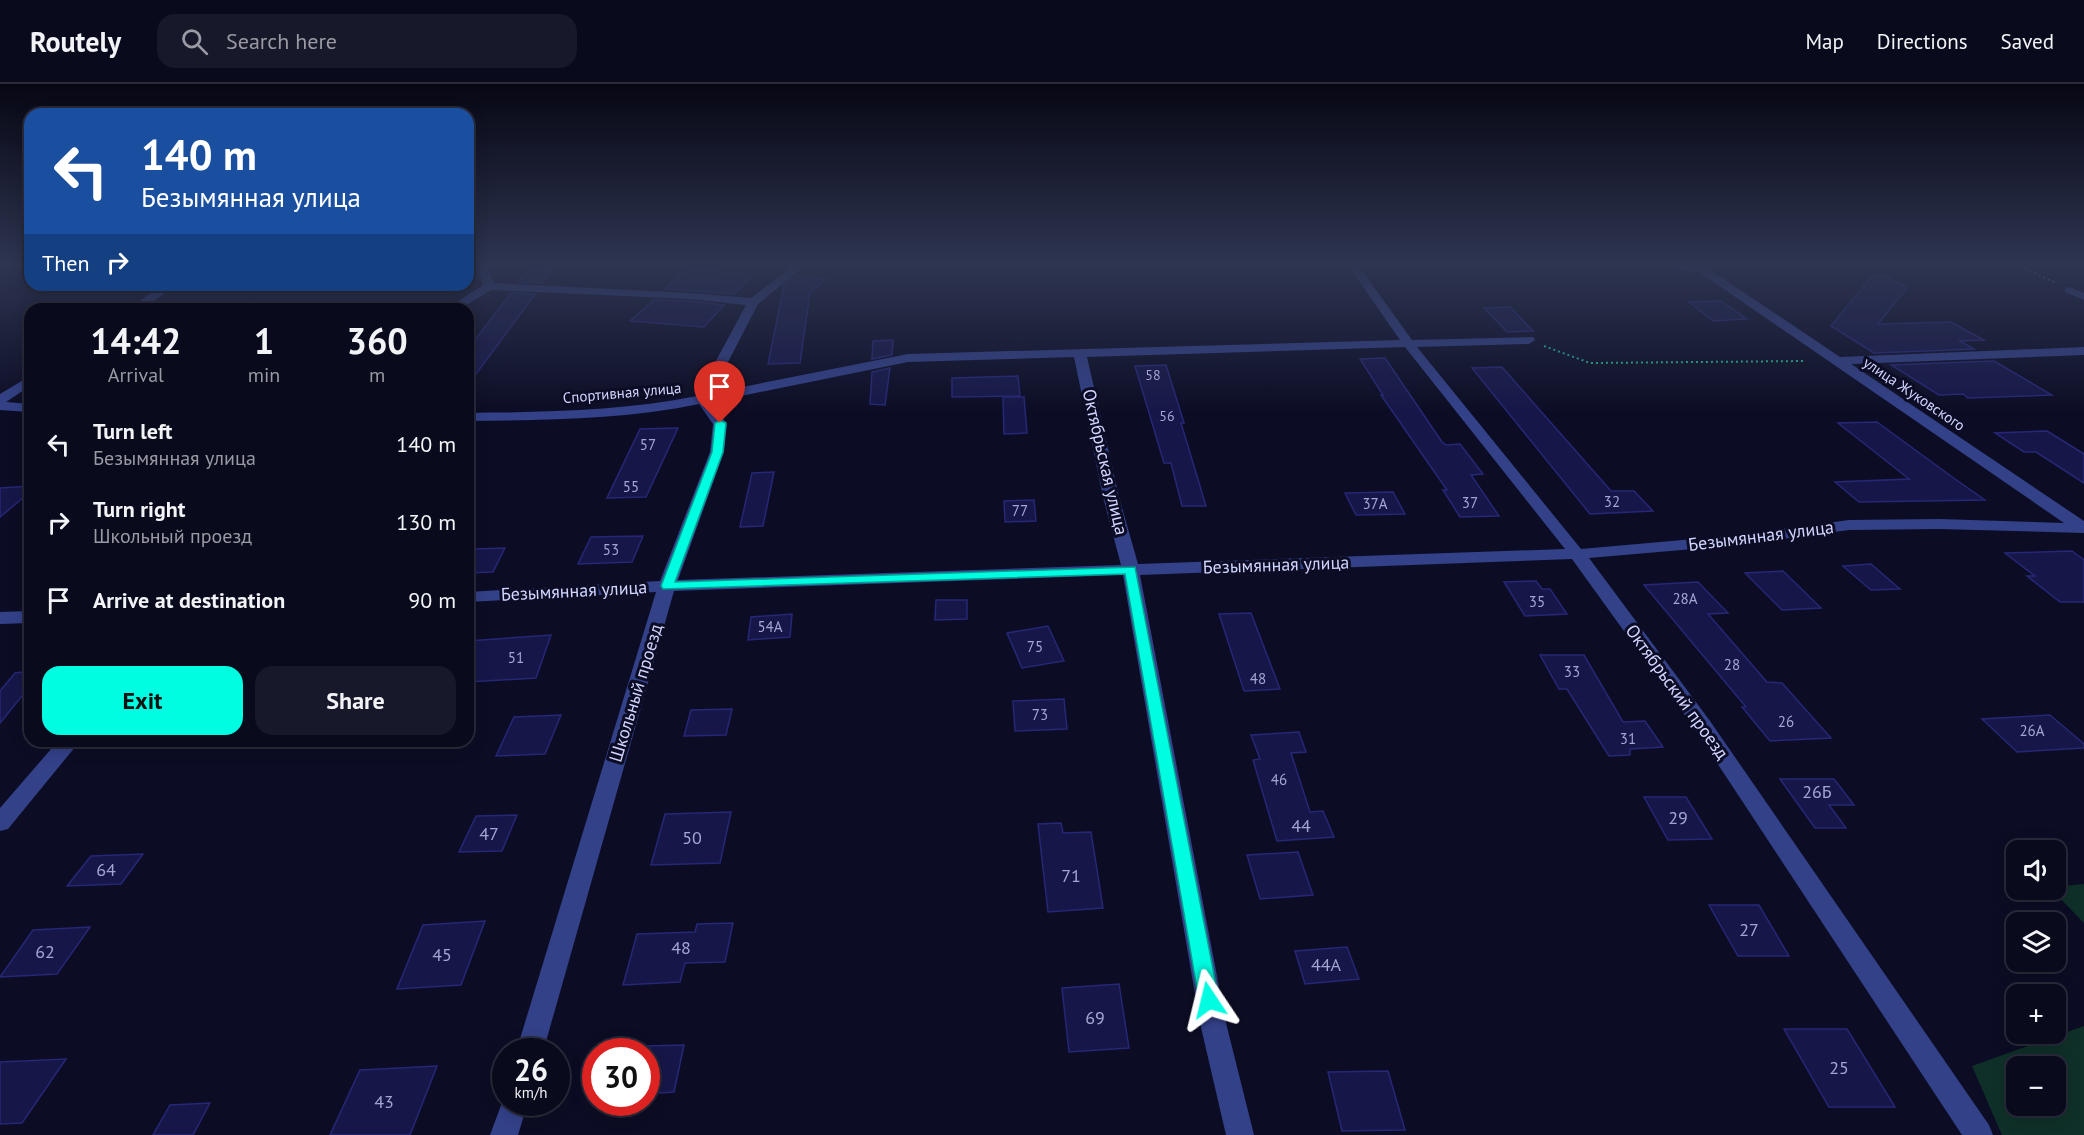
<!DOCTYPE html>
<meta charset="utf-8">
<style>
body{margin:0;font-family:"PT Sans",sans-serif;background:#171829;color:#f1f3f6;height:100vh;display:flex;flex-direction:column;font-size:22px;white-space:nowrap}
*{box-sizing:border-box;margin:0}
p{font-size:20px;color:#999aa3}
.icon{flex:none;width:33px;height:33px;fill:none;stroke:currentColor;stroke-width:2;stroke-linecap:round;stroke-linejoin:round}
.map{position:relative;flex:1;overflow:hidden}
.panel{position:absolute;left:24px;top:219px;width:450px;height:444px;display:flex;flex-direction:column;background:#090a1c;border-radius:18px;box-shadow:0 3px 15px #0003,0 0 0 2px #292b3b}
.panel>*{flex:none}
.top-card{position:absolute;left:24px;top:24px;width:450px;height:183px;border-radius:18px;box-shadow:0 3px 15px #0003,0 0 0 2px #292b3b;background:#1a4fa0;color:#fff;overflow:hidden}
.controls{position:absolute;left:2006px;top:756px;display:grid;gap:12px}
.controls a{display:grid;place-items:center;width:60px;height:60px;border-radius:12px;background:#090a1c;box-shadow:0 3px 15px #0003,0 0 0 2px #292b3b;font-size:30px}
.speed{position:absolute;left:492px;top:954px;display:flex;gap:12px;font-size:30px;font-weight:700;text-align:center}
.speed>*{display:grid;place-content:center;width:78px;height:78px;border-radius:50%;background:#090a1c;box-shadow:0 3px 15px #0003,0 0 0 2px #292b3b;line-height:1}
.speed small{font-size:15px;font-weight:400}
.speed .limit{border:9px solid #d22;background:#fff;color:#111}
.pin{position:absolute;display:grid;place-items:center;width:51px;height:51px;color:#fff;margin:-62px -26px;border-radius:50% 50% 50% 0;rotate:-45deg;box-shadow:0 0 6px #0007}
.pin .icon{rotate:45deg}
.me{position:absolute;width:66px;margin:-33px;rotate:350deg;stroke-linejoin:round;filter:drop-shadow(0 0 4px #0008)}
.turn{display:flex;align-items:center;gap:21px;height:126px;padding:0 18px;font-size:27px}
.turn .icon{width:78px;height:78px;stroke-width:2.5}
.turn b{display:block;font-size:42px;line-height:51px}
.then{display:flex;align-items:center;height:57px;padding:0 18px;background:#0003;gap:12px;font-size:22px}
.eta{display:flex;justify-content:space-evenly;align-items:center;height:102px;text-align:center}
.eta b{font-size:36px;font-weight:700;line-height:42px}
.cta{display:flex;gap:12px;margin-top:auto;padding:12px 18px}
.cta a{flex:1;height:69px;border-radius:18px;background:#00fce1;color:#111;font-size:24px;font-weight:700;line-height:69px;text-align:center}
.cta a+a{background:#171829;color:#f1f3f6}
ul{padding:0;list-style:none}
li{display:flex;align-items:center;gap:18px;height:78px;padding:0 18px}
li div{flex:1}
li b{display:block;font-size:22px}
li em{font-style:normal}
header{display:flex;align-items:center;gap:36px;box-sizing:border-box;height:84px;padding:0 30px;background:#090a1c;border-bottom:2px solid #292b3b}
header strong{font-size:28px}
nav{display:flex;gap:33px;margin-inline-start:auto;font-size:21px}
.search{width:420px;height:54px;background:#171829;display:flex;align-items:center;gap:15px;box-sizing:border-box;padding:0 21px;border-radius:18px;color:#999aa3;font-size:22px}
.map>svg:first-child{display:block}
.green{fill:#0f3028;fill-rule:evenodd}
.building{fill:#161748;stroke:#262776;stroke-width:1.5}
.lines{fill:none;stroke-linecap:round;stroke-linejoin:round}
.path{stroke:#23c197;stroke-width:2;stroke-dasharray:2 3;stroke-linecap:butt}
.minor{fill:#334189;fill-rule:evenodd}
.route{fill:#00fce1;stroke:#00a492;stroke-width:1.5}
.labels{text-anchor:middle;stroke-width:6;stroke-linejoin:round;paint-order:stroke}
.far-number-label{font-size:14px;fill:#a2a6d1}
.far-street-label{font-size:15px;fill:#d1d5ff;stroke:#0c0d25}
.number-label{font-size:15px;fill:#a2a6d1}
.street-label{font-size:18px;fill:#d1d5ff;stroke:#0c0d25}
.near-number-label{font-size:18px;fill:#a2a6d1}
</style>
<header>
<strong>Routely</strong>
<div class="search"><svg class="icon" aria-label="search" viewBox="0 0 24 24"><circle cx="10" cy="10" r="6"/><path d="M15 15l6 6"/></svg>Search here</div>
<nav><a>Map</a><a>Directions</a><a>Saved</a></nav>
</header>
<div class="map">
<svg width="2084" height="1051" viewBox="0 0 2084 1051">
<rect width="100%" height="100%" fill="#0c0d25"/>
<!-- green -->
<g class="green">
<polygon points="2084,800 2084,839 2052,806 2055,806 2055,803"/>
<path d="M 2084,942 L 2084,1051 L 2002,1051 L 1972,982 ZM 2016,982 L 2055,982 L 2055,1022 L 2016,1022 Z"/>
</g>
<!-- building -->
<g class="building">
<polygon points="532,181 554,183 543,199 519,198"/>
<polygon points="688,184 753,191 734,210 665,205"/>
<polygon points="797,192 825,195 810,209 800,279 768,280 784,201"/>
<polygon points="1872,192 1886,192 1907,204 1878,240 1951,238 1984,256 1960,257 1974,265 1874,269 1831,242"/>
<polygon points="511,209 535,210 468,301 468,265"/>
<polygon points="654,216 690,217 724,221 704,243 630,237"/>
<polygon points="1721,217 1747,235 1713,237 1689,218"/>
<polygon points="1510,223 1533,247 1507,248 1484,224"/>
<polygon points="893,256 892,271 872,275 873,257"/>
<polygon points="1385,274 1442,358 1446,361 1460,360 1483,390 1471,391 1499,432 1460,433 1443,406 1447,406 1381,311 1383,311 1360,275"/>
<polygon points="1994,277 2052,311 1968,314 1963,310 1939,311 1891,281"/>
<polygon points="1166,281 1184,339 1181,339 1206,422 1182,422 1171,379 1164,379 1135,282"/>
<polygon points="1502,283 1611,407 1634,407 1653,427 1590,430 1472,284"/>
<polygon points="890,284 885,321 870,320 872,288"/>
<polygon points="1018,292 1020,312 952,313 952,294"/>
<polygon points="1003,313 1024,313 1027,349 1004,350"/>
<polygon points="1877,338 1955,395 1985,416 1859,418 1835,398 1909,395 1838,339"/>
<polygon points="678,344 646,413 607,414 640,345"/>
<polygon points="2047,347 2084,370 2084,399 2036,368 2024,368 1995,349"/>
<polygon points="774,388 763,442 740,443 752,389"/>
<polygon points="30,402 30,408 0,433 0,404"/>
<polygon points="1393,408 1405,430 1356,431 1345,409"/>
<polygon points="1034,416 1036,437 1005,438 1004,417"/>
<polygon points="643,452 632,478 578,480 591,453"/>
<polygon points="505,464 493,488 468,489 468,475 474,465"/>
<polygon points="2072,467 2084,476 2084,518 2060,518 2027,492 2035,492 2005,469"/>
<polygon points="1871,480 1900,505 1871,506 1843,482"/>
<polygon points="1783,487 1821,524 1782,526 1745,489"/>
<polygon points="1536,497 1542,505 1550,505 1567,530 1525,532 1504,498"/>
<polygon points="1698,498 1728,529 1708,530 1767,598 1782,599 1831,654 1770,657 1742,623 1746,623 1644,501"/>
<polygon points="936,516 967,516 967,535 935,536"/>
<polygon points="1251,529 1280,605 1244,607 1219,530"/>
<polygon points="792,530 790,553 748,556 751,533"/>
<polygon points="1048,542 1064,577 1022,584 1007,549"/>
<polygon points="551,551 536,594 468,598 468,557"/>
<polygon points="1540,571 1584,571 1623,638 1645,637 1663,663 1630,665 1630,671 1609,672 1567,605 1559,605"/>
<polygon points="30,587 30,602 0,639 0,607 15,589"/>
<polygon points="1064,615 1067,645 1015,647 1013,617"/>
<polygon points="732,625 726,651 684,652 691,626"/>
<polygon points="561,631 545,670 496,672 514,633"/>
<polygon points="2050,631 2084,660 2084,664 2017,668 1982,635"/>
<polygon points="1299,648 1306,668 1291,669 1310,728 1323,727 1334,753 1277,757 1253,676 1260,675 1251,651"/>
<polygon points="1780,695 1834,695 1854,721 1829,721 1846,744 1815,744"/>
<polygon points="1644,713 1686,713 1712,755 1668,756"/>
<polygon points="731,728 720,779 651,781 665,730"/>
<polygon points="517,731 502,767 459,768 476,732"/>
<polygon points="1061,739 1063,749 1091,748 1103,824 1048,828 1038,740"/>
<polygon points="1298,768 1313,811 1260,815 1247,771"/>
<polygon points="143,770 121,800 67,802 91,772"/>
<polygon points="1709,821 1759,821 1789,872 1738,872"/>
<polygon points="485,837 461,901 397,905 423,841"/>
<polygon points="733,839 725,878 685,879 680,898 623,901 637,850 695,848 697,840"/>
<polygon points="90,843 57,890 0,893 33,846"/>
<polygon points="1347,863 1359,895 1305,900 1295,867"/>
<polygon points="1119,900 1129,964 1069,968 1062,904"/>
<polygon points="1784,945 1847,945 1895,1023 1829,1023"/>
<polygon points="684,961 674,1008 646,1010 646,962"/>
<polygon points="66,975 22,1039 0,1040 0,978"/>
<polygon points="437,982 410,1051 330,1051 360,986"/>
<polygon points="1388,987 1405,1046 1342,1047 1328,988"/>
<polygon points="210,1019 193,1051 153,1051 170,1021"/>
</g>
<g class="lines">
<!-- path -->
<g class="path">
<polyline points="2016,181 2056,199"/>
<polyline points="1544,262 1590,279 1806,277"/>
</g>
<!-- minor -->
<g class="minor">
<path d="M 482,181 L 492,181 L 489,187 L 494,199 L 690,209 L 751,214 L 794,181 L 806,181 L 758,220 L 712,309 L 908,270 L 1400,256 L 1348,181 L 1358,181 L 1412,256 L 1533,253 L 1535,256 L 1529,260 L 1417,263 L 1581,465 L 1728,452 L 1849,436 L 1939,435 L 2064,439 L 1699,188 L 1672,184 L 1667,181 L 1703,181 L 1840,273 L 2084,263 L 2084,271 L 1851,280 L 2084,437 L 2084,449 L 1939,445 L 1849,446 L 1728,462 L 1589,474 L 1710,637 L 1989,1041 L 1993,1051 L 1962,1051 L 1696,647 L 1572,475 L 1140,491 L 1226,939 L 1254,1051 L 1226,1051 L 1200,939 L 1123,491 L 674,507 L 543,968 L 516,968 L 656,508 L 468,518 L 468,508 L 660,497 L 710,368 L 713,340 L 699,320 C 623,336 545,336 468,337 L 468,329 C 545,328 622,327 697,312 L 746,221 L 690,215 L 491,206 L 460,225 L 446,225 L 483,201 L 479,187 ZM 1405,263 L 1565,465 L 1138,480 L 1119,413 L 1087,273 ZM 1074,273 L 1103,413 L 1121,481 L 678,496 L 724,368 L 727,340 L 711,318 L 908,278 Z"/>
<polygon points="162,201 176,201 143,225 129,225"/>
<polygon points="2069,203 2084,209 2084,216 2065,208 2065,204"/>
<polygon points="30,292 30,302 6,318 30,320 30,328 0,326 0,310"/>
<polygon points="30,527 30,539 0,540 0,528"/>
<polygon points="58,657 80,657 8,745 0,747 0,724"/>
<polygon points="506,1008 506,1018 528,1018 518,1051 490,1051"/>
</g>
</g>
<!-- sky -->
<linearGradient id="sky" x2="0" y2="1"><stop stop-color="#070714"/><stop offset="0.55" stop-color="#2e3551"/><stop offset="1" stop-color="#2e3551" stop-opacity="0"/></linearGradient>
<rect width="2084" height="328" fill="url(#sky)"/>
<!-- route -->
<polygon class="route" points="720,336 726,339 723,368 675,498 1135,483 1219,916 1216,922 1209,925 1202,922 1199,916 1125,490 663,505 661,502 712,368 715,339"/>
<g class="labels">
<!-- far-number labels -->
<g class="far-number-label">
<text x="1153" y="296">58</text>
<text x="1167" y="337">56</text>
</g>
<!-- far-street labels -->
<g class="far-street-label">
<text transform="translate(622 309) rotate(-5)" y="5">Спортивная улица</text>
<text transform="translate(1914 310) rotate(34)" y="5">улица Жуковского</text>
</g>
<!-- number labels -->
<g class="number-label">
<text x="648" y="366">57</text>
<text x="631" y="408">55</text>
<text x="1612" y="423">32</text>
<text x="1470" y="424">37</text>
<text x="1375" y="425">37А</text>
<text x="1020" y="432">77</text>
<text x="611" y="471">53</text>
<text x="1685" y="520">28А</text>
<text x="1537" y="523">35</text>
<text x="770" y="548">54А</text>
<text x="1035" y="568">75</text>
<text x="516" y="579">51</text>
<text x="1732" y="586">28</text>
<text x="1572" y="593">33</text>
<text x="1258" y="600">48</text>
<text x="1040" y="636">73</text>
<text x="1786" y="643">26</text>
<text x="2032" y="652">26А</text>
<text x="1628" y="660">31</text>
<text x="1279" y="701">46</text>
</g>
<!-- street labels -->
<g class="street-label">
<text transform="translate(1105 378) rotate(77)" y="6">Октябрьская улица</text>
<text transform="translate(1761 452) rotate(-7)" y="6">Безымянная улица</text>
<text transform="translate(1276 481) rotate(-2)" y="6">Безымянная улица</text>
<text transform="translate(574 507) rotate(-3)" y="6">Безымянная улица</text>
<text transform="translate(1677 608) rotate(54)" y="6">Октябрьский проезд</text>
<text transform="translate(636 609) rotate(-73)" y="6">Школьный проезд</text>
</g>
<!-- near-number labels -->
<g class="near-number-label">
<text x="1817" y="714">26Б</text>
<text x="1678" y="740">29</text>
<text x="1301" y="748">44</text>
<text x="489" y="756">47</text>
<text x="692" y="760">50</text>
<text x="106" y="792">64</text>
<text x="1071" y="798">71</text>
<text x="1749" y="852">27</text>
<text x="681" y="870">48</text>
<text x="45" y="874">62</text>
<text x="442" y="877">45</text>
<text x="1326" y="887">44А</text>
<text x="1095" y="940">69</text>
<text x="1839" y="990">25</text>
<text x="384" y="1024">43</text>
</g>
</g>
</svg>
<div class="controls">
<a><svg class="icon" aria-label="sound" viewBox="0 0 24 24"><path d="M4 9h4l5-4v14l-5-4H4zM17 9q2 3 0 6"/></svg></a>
<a><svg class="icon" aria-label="layers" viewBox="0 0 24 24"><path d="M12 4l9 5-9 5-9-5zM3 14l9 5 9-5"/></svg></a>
<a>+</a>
<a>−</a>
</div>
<div class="speed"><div>26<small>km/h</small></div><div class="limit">30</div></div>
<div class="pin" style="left:720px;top:339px;background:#d93025"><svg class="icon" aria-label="arrive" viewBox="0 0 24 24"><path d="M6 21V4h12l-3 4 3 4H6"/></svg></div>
<svg class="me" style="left:1209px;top:916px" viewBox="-20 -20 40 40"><path d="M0-17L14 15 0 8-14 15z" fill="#00fce1" stroke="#fff" stroke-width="4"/></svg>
<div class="top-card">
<div class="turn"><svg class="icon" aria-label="left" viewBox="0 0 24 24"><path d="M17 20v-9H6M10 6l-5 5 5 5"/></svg><div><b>140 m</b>Безымянная улица</div></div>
<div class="then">Then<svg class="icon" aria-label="right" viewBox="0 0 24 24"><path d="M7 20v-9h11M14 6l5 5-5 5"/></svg></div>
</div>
<section class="panel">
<div class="eta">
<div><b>14:42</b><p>Arrival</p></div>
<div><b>1</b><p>min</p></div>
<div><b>360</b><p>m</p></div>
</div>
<ul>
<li><svg class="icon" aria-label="left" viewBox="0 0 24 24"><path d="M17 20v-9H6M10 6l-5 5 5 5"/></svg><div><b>Turn left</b><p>Безымянная улица</p></div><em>140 m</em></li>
<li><svg class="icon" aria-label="right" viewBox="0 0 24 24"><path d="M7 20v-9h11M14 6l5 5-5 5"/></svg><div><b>Turn right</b><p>Школьный проезд</p></div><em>130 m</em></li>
<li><svg class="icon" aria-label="arrive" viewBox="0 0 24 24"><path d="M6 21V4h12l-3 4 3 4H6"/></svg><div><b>Arrive at destination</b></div><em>90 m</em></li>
</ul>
<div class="cta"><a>Exit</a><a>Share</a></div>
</section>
</div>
